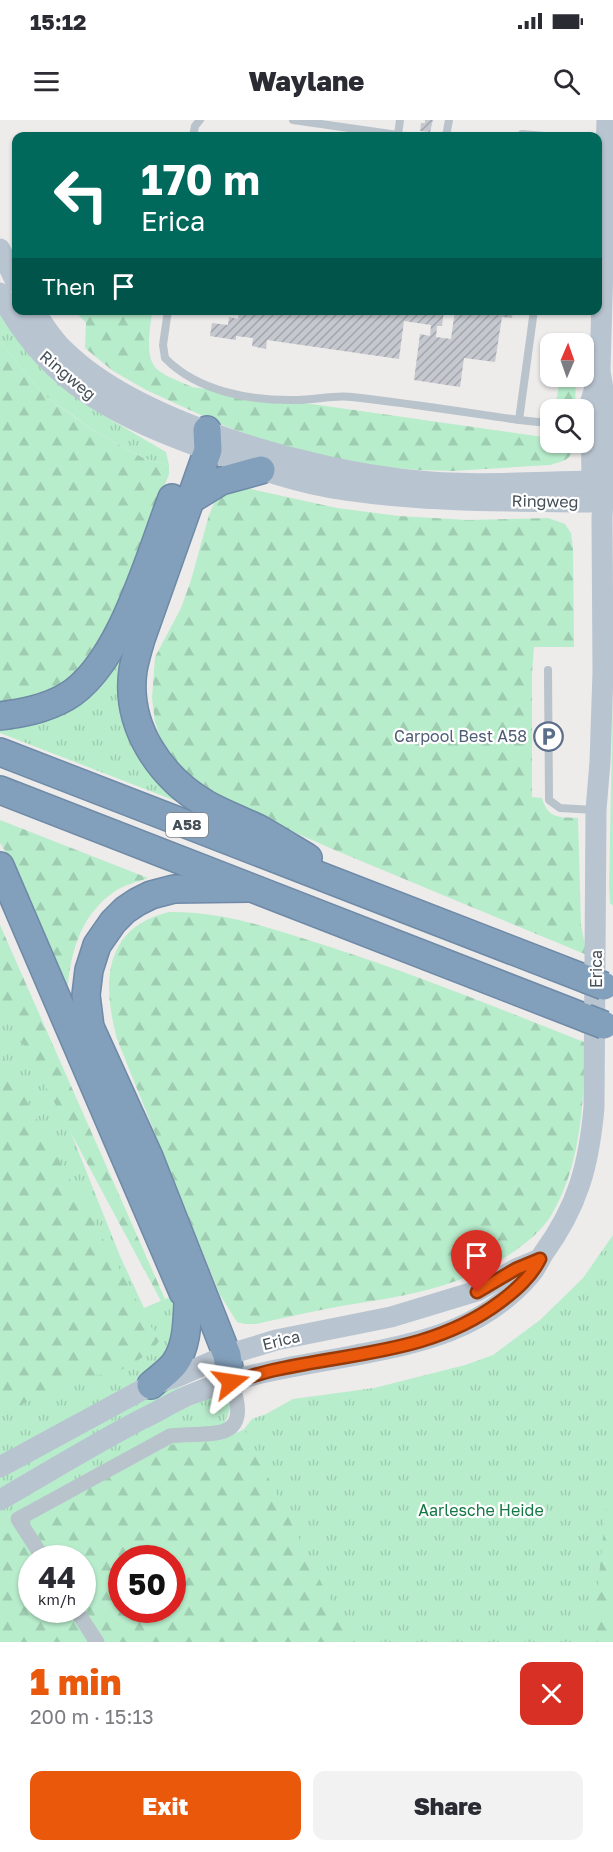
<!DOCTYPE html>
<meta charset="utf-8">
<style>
body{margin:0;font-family:"Golos Text",sans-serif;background:#f2f2f3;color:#2b2b33;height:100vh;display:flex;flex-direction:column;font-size:22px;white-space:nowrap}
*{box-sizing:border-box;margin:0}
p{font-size:20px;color:#7c7c81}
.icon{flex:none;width:33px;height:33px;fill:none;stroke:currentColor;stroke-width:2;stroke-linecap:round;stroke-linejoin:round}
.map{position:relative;height:1522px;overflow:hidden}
.drawer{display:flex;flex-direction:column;background:#fff;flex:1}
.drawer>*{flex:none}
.banner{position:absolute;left:12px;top:12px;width:590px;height:183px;border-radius:12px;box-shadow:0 2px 4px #0004;background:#00695c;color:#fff;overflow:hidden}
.needle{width:39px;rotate:2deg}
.buttons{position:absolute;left:540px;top:213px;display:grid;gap:12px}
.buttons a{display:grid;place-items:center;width:54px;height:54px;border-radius:12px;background:#fff;box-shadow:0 2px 4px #0004;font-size:30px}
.speed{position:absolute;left:18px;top:1425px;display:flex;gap:12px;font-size:30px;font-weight:700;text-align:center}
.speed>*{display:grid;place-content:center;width:78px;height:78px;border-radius:50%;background:#fff;box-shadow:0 2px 4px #0004;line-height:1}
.speed small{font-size:15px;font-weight:400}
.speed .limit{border:9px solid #d22;background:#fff;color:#111}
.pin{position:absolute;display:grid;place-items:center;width:51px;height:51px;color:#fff;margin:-62px -26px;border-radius:50% 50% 50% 0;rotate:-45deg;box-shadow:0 0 6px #0007}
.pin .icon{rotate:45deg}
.me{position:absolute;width:66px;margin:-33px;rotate:75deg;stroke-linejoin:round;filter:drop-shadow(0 0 4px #0008)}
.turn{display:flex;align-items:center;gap:21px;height:126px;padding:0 30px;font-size:27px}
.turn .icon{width:78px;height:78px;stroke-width:2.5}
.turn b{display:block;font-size:42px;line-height:51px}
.then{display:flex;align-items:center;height:57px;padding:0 30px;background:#0003;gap:12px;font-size:22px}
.round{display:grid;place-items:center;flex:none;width:63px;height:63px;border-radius:12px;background:#f2f2f3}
.overview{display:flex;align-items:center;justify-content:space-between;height:102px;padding:0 30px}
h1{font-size:36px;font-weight:800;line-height:45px;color:#ea580c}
.button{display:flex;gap:12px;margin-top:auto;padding:12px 30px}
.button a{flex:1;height:69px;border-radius:12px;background:#ea580c;color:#fff;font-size:24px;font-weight:800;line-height:69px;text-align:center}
.button a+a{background:#f2f2f3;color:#2b2b33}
.status{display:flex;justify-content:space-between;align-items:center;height:42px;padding:0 30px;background:#fff;direction:ltr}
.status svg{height:16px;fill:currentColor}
header{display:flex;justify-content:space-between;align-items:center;height:78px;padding:0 30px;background:#fff;font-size:27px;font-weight:800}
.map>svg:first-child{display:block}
.grass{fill:url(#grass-tufts);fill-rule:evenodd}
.forest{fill:url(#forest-firs);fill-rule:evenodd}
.building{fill:url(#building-hatch)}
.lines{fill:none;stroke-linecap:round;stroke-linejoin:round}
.motorway-casing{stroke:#6e8aa7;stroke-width:30}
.service{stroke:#b9c3cb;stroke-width:8}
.minor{stroke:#b9c3cb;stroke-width:15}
.secondary{stroke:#b8c4d0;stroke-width:21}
.motorway{stroke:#829fbb;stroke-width:27}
.motorway-bridge-casing{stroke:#6e8aa7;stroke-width:30;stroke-linecap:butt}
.motorway-bridge{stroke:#829fbb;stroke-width:27}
.route-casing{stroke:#983908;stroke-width:15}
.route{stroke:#ea580c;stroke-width:10}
.labels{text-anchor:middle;stroke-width:4.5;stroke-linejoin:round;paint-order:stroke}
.shield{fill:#fff;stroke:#7c848a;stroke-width:1.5}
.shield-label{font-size:15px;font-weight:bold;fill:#444f58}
.street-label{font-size:16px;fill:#444f58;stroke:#fff}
.service-label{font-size:16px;fill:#4e5e75;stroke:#fff;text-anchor:end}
.park-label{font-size:16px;fill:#167845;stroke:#fff}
</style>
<div class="status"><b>15:12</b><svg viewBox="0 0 49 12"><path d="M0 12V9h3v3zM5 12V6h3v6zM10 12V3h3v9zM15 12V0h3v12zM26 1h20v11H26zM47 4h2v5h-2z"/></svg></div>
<header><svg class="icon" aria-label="menu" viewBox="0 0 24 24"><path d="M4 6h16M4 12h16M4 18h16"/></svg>Waylane<svg class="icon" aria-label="search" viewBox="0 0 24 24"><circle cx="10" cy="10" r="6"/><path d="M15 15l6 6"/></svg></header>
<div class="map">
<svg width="613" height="1522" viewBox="0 0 613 1522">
<defs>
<pattern id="grass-tufts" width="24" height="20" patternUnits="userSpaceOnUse" patternTransform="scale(1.5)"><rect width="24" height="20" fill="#b8edcc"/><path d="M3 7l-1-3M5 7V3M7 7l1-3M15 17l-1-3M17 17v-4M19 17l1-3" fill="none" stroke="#9fcdb1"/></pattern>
<pattern id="forest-firs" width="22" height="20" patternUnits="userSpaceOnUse" patternTransform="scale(1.5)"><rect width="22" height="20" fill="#b8edcc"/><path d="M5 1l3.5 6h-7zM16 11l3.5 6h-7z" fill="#9fcdb1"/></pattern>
<pattern id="building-hatch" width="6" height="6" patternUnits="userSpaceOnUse" patternTransform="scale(1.5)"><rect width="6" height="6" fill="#c5c8ce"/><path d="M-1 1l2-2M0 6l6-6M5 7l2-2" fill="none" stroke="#a2a5aa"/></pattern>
</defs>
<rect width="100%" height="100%" fill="#eeebeb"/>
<!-- grass -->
<g class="grass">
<polygon points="0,187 60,265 103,295 166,332 169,345 145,339 96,312 44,275 0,222"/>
<polygon points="128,504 126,573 207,693 0,613 0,600"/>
<polygon points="613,570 613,786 610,783 609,767"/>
<path d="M 0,835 L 120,1136 L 144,1188 L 172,1176 C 180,1201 175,1213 166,1237 L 188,1287 C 202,1282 217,1270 230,1283 C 231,1299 216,1315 207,1328 L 245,1311 L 244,1309 L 252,1299 L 266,1294 L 293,1279 L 374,1268 L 465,1245 L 493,1235 L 540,1200 L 583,1158 L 613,1115 L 613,1522 L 0,1522 ZM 32,1438 L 82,1438 L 82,1490 L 32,1490 ZM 122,1438 L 172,1438 L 172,1490 L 122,1490 Z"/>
</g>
<!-- forest -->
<g class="forest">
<path d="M 75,191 L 152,191 C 151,207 143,238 158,250 C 167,257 181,262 192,267 L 550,318 L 550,322 L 574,323 C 571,341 566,340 550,345 L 452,351 L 419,350 L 375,346 L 282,327 L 225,306 L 146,270 L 113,251 L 85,228 L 86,203 Z"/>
<polygon points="0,222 44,275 73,296 96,312 145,339 169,345 169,354 152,399 104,518 68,562 47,573 27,580 0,584"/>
<polygon points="560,257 576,257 575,289 555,289"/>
<path d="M 242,367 L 337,388 L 399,396 L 468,400 L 548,398 L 565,404 L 571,413 L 573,428 L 574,527 L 534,527 L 532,554 L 532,677 L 542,678 C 548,699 559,697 578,698 L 581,805 L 587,835 L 337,731 L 230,684 L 210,672 L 181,651 L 163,626 L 155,602 L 152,578 L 155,537 L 181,488 L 191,460 L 209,395 L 214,383 L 227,372 Z"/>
<path d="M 0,700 L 148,758 C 137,762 123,765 114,772 C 78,797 69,838 67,878 L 9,737 L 0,723 Z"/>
<path d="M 169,792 C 224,791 273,809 324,825 C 412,853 498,888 584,922 C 585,978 581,1045 552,1094 C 542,1111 525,1124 509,1135 C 452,1171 401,1176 336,1187 C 309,1192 283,1198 256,1204 L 245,1204 L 237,1202 L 220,1175 L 117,919 C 102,863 103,808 169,792 Z"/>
<polygon points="0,805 165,1179 161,1181 0,881"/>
<polygon points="0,932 159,1221 150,1233 114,1254 95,1255 61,1264 0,1296"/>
<path d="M 244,1309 L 351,1522 L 102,1522 L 83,1489 L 82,1438 L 52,1438 L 29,1400 L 164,1326 C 190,1320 221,1324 244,1309 ZM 122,1438 L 172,1438 L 172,1490 L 122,1490 Z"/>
<polygon points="613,1319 613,1446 602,1440 613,1453 613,1522 599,1522 595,1495"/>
<polygon points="16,1409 36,1438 32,1438 32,1490 69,1490 90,1522 0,1522 0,1417"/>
</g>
<!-- building -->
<g class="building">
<polygon points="425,0 433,0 430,12 420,11 421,3 425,3"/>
<polygon points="239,190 444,190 442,206 437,206 436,217 451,219 455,190 513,190 512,198 502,197 495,242 464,238 460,267 414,260 420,214 430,216 431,205 404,201 399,239 267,220 266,229 252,226 253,218 236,216 236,220 210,216 212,203 228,205 229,197 238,199"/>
</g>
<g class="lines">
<defs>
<g id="motorway">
<path d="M 207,310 L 208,330 L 141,519 C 138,529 135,539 133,550 C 125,606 160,657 206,684 C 224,694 243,701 261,710 C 277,719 293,729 308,738"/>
<polyline points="190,380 221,361 261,350"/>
<path d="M 0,596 C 23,593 45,589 66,577 C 120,546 150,435 172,378"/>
<polyline points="0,632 586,859"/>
<polyline points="0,670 586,898"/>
<polyline points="0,746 183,1172"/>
<polyline points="231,1262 227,1235 149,1037 90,907 86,875 89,850 97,825 113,802 125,790 137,782 151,775 174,769 249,768"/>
<path d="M 151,1265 C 159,1258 169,1251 175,1243 C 187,1226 187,1203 188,1183"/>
</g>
</defs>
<!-- motorway casing -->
<use href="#motorway" class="motorway-casing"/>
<!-- service -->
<g class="service">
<polyline points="293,0 398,15 400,0"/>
<polyline points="522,14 544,16"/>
<polyline points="193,16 195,6 200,0"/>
<polyline points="446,16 449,0"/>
<path d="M 168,190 L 163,225 L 165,238 C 198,272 252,281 297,280 C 315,280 333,275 352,277 C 407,283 463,292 519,300 L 534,190"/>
<polyline points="519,300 548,303"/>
<polyline points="548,550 549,680 560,688 594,690"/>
</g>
<!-- minor -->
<g class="minor">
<path d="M 43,1438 L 18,1399 L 170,1316 C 210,1311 255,1325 231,1262"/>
<polyline points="76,1490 97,1522"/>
</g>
<!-- secondary -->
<g class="secondary">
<polyline points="0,129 16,162"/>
<path d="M 0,173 C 48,266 118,297 211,331 C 255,348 300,364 346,370 C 427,382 509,381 590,382 L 603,371"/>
<path d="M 34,190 C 43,204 52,219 64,230 C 136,302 310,350 409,360 C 470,367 531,362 592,361 L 603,371"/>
<polyline points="592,363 591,281 599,254"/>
<polyline points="0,1347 151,1265 179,1256 227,1235 276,1220 391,1197 477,1171 516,1149 540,1139"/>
<path d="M 0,1380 C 47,1353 94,1324 142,1299 C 157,1292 171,1283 187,1276 C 235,1256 289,1247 341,1238 C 413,1224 480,1214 531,1154 C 536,1148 539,1141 543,1134 C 578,1086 589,1045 594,987 L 596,690 L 600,642 L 603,552 L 602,398 L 607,293 L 600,251 L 607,0"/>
</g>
<!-- motorway -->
<use href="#motorway" class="motorway"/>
<defs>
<g id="motorway-bridge">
<polyline points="586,859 604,866"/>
<polyline points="586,898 604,905"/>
</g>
</defs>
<!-- motorway-bridge casing -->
<use href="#motorway-bridge" class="motorway-bridge-casing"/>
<!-- motorway-bridge -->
<use href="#motorway-bridge" class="motorway-bridge"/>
</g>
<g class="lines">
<defs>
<path id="route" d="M 231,1262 C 247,1258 263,1252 279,1249 C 357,1232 433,1232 500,1182 C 516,1170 531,1157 540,1139 L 516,1149 L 477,1172"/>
</defs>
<!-- route casing -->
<use href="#route" class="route-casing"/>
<!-- route -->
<use href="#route" class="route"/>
</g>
<!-- icons -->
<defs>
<symbol id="parking-ring" viewBox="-11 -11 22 22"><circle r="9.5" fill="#fff" stroke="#5c6f8a" stroke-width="1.5"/><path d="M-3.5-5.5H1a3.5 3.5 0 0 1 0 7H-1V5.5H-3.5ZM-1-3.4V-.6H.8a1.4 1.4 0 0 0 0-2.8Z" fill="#5c6f8a"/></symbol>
</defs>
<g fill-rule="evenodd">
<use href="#parking-ring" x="532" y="600" width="33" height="33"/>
</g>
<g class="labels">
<!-- shield labels -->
<rect class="shield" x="166" y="693" width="42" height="24" rx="4.5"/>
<g class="shield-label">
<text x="187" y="710">A58</text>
</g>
<!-- street labels -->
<g class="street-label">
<text transform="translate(68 255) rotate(40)" y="6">Ringweg</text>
<text transform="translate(545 381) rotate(1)" y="6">Ringweg</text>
<text transform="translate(596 849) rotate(-90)" y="6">Erica</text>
<text transform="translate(281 1220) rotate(-14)" y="6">Erica</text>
</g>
<!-- service labels -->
<g class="service-label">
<text x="527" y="622">Carpool Best A58</text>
</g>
<!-- park labels -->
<g class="park-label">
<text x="481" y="1396">Aarlesche Heide</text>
</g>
</g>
</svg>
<div class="buttons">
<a><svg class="needle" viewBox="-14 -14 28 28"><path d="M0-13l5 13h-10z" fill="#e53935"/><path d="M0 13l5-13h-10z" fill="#7c7c81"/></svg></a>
<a><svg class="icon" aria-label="search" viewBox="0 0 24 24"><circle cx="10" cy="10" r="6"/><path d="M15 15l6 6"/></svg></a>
</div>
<div class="speed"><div>44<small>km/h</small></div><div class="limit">50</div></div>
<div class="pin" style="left:477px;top:1172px;background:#d93025"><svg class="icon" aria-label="arrive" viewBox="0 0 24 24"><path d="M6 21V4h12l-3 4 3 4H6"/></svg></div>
<svg class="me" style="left:231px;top:1262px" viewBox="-20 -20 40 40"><path d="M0-17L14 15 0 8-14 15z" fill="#ea580c" stroke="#fff" stroke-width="4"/></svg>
<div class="banner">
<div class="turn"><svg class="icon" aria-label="left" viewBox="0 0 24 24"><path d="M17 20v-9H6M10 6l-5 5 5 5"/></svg><div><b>170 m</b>Erica</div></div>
<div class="then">Then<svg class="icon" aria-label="arrive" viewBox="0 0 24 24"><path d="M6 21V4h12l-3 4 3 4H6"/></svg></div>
</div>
</div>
<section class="drawer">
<div class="overview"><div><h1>1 min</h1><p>200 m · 15:13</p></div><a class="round" style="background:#d93025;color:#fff"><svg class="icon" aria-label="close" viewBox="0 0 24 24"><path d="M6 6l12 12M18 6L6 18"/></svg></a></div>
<div class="button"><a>Exit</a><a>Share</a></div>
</section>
